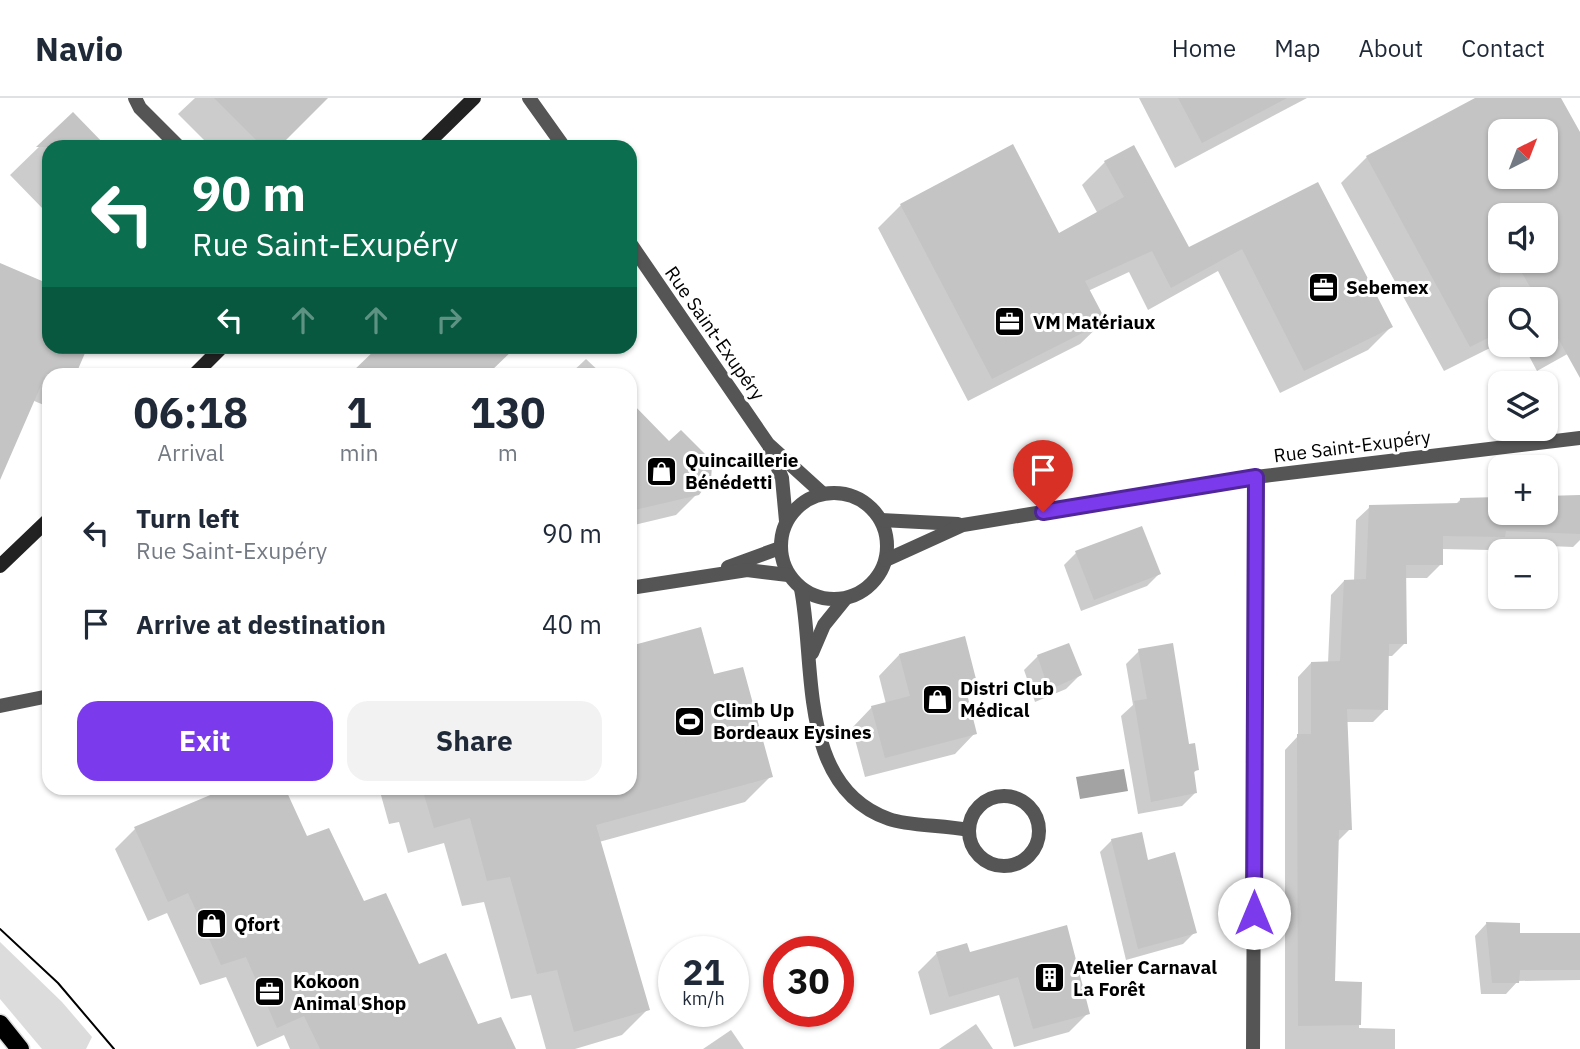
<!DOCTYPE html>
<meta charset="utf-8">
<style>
body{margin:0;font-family:"IBM Plex Sans",sans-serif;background:#f2f2f3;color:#1f2937;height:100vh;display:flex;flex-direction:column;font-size:26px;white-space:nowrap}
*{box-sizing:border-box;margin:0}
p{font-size:23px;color:#747a83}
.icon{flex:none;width:38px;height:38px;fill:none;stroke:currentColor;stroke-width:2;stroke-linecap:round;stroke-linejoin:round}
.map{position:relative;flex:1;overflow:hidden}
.drawer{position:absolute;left:42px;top:270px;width:595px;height:427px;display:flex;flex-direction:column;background:#fff;border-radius:21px;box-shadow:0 2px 5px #0004}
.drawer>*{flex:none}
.banner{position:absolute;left:42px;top:42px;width:595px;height:214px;border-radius:21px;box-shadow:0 2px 5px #0004;background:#0b6e4f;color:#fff;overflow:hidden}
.needle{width:46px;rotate:42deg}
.buttons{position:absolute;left:1488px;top:21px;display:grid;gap:14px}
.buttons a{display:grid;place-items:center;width:70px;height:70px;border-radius:14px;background:#fff;box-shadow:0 2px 5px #0004;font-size:35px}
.speed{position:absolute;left:658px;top:838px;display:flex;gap:14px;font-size:35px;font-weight:700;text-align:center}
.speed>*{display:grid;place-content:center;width:91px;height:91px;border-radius:50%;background:#fff;box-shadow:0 2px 5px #0004;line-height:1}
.speed small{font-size:18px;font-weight:400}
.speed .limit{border:10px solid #d22;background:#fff;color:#111}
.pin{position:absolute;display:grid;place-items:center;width:60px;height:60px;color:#fff;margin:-72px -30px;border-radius:50% 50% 50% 0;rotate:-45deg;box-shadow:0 0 7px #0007}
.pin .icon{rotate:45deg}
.me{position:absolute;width:77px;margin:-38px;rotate:0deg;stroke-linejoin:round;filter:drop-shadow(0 0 5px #0008)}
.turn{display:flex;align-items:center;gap:24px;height:147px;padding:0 35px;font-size:32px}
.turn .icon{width:91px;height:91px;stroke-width:2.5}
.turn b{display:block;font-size:49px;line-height:60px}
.lanes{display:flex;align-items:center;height:66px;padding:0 35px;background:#0003;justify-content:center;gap:35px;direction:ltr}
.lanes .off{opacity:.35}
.eta{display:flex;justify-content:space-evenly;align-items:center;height:119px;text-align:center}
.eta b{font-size:42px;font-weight:700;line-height:49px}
.action{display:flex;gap:14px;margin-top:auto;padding:14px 35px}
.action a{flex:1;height:80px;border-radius:21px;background:#7c3aed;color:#fff;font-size:28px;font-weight:700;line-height:80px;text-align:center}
.action a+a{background:#f2f2f3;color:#1f2937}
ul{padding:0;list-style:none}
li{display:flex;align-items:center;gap:21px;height:91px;padding:0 35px}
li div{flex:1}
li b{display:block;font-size:26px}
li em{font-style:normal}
header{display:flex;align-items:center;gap:42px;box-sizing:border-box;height:98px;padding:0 35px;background:#fff;border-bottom:2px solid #e0e1e3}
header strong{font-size:33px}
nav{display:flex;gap:38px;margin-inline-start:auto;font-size:24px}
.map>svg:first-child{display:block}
.green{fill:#dcdcdc}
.water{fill:#a3a3a3}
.shadow{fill:#0003;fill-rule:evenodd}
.building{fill:#c4c4c4;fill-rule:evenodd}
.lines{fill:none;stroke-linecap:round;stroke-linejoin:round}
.primary-casing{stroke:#dbdbdb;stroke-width:21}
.street{stroke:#555;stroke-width:14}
.secondary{stroke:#222;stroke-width:14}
.primary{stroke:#000;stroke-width:18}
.tram{stroke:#000;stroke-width:2}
.route-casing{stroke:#51269a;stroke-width:18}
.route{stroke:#7c3aed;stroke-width:12}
.labels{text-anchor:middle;stroke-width:6;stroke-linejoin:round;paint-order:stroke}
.poi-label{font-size:19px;font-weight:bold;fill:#000;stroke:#fff;text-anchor:start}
.street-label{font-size:19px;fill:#000;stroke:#fff}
</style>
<header>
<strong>Navio</strong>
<nav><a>Home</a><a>Map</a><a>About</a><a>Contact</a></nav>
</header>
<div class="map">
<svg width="1580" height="951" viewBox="0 0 1580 951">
<rect width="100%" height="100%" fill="#fff"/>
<!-- green -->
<polygon class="green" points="0,844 62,904 92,939 86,951 42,951 0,901"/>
<!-- water -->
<polygon class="water" points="1124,671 1128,693 1080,701 1076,679"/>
<!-- shadow -->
<g class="shadow">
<polygon points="195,0 326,0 277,49 211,49 178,16"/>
<polygon points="1139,0 1307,0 1175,70"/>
<path d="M 1479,0 L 1559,0 L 1580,37 L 1580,249 L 1537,273 L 1523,247 L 1545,247 L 1545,201 L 1500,201 L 1500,245 L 1444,273 L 1341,85 L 1367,59 ZM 1500,33 L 1545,33 L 1545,79 L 1500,79 ZM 1500,117 L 1545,117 L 1545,163 L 1500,163 Z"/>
<polygon points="73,16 104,49 49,49 49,108 44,112 10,77"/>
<polygon points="1105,64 1188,151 1317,87 1391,229 1368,252 1280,295 1218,173 1148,212 1129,174 1088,193 1104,223 1080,246 968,303 878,130 901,107 1059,137 1098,116 1082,87"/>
<polygon points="0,167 49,188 49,248 86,248 74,276 49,276 49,305 46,308 32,302 0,356"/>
<polygon points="516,248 487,276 352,276 381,249"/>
<polygon points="586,261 602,276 570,276"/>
<polygon points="630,305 697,396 676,417 630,428"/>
<polygon points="1580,399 1580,442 1573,449 1497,446 1490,452 1441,451 1441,466 1427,480 1405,480 1405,545 1392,558 1387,558 1386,611 1373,624 1346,624 1350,731 1337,744 1333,885 1360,885 1359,930 1395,931 1395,951 1285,951 1285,652 1298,638 1298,579 1311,565 1328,565 1331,497 1344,483 1354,483 1356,422 1370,409 1455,407 1461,401 1500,415 1545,415"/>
<polygon points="1076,455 1159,476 1147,488 1081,513 1064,467"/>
<polygon points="630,550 713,578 771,678 745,704 599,744 648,911 622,937 575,951 546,951 531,897 511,901 484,804 462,808 444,745 408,755 399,724 389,726 379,690 630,690"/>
<polygon points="1139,553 1198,671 1192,676 1195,695 1182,708 1138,716 1121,618 1133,607 1126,566"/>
<polygon points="899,557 974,581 964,591 975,635 955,656 865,679 852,630 872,609 886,606 879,578"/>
<polygon points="1038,558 1080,577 1066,591 1035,604 1024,572"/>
<polygon points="232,690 283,690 306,740 363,806 477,929 514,951 290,951 284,937 257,949 226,879 200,887 167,815 148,823 115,751 135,731"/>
<polygon points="1112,742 1147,764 1195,834 1183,846 1126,862 1100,754"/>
<polygon points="1486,826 1518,837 1580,837 1580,882 1518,883 1506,896 1481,896 1475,838"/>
<polygon points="1066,829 1088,915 1069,934 1014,949 999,897 930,917 918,874 937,855 969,856"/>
<polygon points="976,926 993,951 939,951"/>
<polygon points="731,932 744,951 703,951"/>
</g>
<!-- building -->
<g class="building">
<polygon points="214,0 328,0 279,49 263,49"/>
<polygon points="1178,0 1287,0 1202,45"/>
<path d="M 1475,0 L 1561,0 L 1580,34 L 1580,280 L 1545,217 L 1545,201 L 1537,201 L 1515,163 L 1545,163 L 1545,117 L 1500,117 L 1500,234 L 1470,249 L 1366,58 ZM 1500,33 L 1545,33 L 1545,79 L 1500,79 Z"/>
<polygon points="73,14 107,49 36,49"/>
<polygon points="1013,46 1059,135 1124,99 1104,63 1134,47 1189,149 1318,84 1393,229 1304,273 1242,151 1171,190 1152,153 1085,183 1106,223 992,281 900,106"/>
<polygon points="0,165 49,186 49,248 88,248 76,276 46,276 0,382"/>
<polygon points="379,248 517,248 488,276 350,276"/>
<polygon points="630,303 669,343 681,332 705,356 712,368 711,381 699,397 630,413"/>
<polygon points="1580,397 1580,436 1506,433 1505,439 1443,438 1443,467 1406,467 1407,546 1389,546 1388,612 1347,611 1352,732 1339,732 1335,883 1362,884 1361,927 1298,928 1297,636 1311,636 1311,564 1340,563 1344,482 1366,481 1369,407 1460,405 1460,400 1500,399 1500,415 1545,415 1545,398"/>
<polygon points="1142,428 1161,476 1094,502 1075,453"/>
<polygon points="701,529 714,576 743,569 773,679 596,727 650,912 574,934 557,872 537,876 510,779 487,783 470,720 434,730 422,690 630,690 630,548"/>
<polygon points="965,538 976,581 964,584 977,636 885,660 871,608 910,598 899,556"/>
<polygon points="1069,545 1082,577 1049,592 1037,557"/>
<polygon points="1173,545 1189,646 1195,645 1199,672 1194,673 1197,695 1151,704 1134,603 1147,601 1138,551"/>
<polygon points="227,690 285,690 307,738 329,730 364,803 386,795 419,866 446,855 478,926 501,919 516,951 320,951 304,918 277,930 246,859 221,867 188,795 168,804 134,729"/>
<polygon points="1142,734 1148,762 1175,754 1197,835 1138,851 1111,741"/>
<polygon points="1486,824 1520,825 1520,835 1580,835 1580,872 1520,872 1519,885 1492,885"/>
<polygon points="1067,827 1090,916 1033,931 1018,879 949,899 936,854 967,845 970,854"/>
</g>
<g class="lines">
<defs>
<polyline id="primary" points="0,926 20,951"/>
</defs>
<!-- primary casing -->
<use href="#primary" class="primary-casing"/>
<!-- street -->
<g class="street">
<polyline points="135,0 140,10 179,49"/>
<polyline points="529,0 564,49"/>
<polyline points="630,145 768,346 822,395"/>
<polyline points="770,351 782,380 786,423"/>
<circle cx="834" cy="448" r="53"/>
<polyline points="881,422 958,426"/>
<polyline points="886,462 963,427 1256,379 1580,340"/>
<polyline points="728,469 780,450"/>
<polyline points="630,490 747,472 788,477"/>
<path d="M 801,491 C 816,567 797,689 889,721 C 908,728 944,727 968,732"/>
<polyline points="812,555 824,527 845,501"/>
<polyline points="0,608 49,598"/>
<circle cx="1004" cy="733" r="35"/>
<polyline points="1253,951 1256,379"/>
</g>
<!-- secondary -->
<g class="secondary">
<polyline points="424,49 474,0"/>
<polyline points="195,276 223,248"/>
<polyline points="0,468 49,421"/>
</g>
<!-- primary -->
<use href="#primary" class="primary"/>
<!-- tram -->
<polyline class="tram" points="0,831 58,885 114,951"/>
</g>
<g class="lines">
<defs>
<polyline id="route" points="1043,414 1256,379 1254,815"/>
</defs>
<!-- route casing -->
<use href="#route" class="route-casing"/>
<!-- route -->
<use href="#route" class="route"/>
</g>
<!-- icons -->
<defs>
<symbol id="office-square" viewBox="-11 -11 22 22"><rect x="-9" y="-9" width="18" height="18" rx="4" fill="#000" stroke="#fff"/><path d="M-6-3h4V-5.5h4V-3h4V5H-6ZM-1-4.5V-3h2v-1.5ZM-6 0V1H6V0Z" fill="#fff"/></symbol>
<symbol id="shop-square" viewBox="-11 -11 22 22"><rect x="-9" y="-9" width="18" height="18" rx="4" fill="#000" stroke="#fff"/><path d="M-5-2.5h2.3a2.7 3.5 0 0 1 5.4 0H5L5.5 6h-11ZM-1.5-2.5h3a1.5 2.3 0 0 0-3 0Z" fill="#fff"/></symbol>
<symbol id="stadium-square" viewBox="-11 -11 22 22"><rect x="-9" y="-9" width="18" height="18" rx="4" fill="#000" stroke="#fff"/><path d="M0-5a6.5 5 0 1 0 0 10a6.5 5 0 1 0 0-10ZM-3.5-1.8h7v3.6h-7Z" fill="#fff"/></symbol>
<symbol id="building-square" viewBox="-11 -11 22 22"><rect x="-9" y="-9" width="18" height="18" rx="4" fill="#000" stroke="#fff"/><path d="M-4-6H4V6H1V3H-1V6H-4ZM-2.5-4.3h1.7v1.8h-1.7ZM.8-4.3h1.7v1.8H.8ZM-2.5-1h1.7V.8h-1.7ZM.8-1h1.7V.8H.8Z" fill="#fff"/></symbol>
</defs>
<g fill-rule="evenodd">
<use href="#office-square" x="1306" y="172" width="35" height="35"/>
<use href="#office-square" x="992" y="206" width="35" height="35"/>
<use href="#shop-square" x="644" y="356" width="35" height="35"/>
<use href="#shop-square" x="920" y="584" width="35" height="35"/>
<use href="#stadium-square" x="672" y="606" width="35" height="35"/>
<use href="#shop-square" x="194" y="808" width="35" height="35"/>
<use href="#building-square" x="1032" y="862" width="35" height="35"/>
<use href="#office-square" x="252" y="876" width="35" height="35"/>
</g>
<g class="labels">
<!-- poi labels -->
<g class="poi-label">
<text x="1346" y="196">Sebemex</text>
<text x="1033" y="231">VM Matériaux</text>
<text x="685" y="369">Quincaillerie<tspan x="685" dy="22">Bénédetti</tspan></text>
<text x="960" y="597">Distri Club<tspan x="960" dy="22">Médical</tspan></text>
<text x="713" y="619">Climb Up<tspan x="713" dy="22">Bordeaux Eysines</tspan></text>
<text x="234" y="833">Qfort</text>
<text x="1073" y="876">Atelier Carnaval<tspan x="1073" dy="22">La Forêt</tspan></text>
<text x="293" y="890">Kokoon<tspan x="293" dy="22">Animal Shop</tspan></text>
</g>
<!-- street labels -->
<g class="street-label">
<text transform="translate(715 235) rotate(55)" y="7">Rue Saint-Exupéry</text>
<text transform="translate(1352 348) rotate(-7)" y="7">Rue Saint-Exupéry</text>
</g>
</g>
</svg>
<div class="buttons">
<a><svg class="needle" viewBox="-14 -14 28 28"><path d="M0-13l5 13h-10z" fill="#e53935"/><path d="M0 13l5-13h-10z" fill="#747a83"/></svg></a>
<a><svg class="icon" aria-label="sound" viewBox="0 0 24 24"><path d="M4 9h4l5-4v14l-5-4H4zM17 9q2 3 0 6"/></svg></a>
<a><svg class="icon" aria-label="search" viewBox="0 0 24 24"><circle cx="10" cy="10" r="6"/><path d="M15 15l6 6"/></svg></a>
<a><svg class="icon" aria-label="layers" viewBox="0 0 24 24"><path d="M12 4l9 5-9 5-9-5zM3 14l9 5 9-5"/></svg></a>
<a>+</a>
<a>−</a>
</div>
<div class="speed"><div>21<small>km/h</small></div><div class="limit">30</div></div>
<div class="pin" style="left:1043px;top:414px;background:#d93025"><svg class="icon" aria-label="arrive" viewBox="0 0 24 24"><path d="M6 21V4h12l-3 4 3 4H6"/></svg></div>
<svg class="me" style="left:1254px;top:815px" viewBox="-20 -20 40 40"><circle r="19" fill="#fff"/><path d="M0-13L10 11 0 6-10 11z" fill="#7c3aed"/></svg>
<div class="banner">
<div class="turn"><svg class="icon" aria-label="left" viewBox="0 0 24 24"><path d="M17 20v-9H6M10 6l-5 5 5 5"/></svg><div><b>90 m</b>Rue Saint-Exupéry</div></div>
<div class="lanes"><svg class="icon" aria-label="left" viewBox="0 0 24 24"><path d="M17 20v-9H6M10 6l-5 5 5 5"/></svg><svg class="icon off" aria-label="ahead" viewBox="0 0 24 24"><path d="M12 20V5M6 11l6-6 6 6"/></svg><svg class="icon off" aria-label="ahead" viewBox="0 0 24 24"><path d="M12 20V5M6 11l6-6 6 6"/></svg><svg class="icon off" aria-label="right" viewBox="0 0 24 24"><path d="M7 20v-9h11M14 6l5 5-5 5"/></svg></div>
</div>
<section class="drawer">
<div class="eta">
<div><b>06:18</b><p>Arrival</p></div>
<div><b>1</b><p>min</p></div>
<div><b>130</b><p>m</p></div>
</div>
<ul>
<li><svg class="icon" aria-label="left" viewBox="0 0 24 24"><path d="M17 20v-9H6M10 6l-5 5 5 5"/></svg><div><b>Turn left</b><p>Rue Saint-Exupéry</p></div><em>90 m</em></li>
<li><svg class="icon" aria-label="arrive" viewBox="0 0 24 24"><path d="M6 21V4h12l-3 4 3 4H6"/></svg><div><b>Arrive at destination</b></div><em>40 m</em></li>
</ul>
<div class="action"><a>Exit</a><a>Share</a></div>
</section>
</div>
